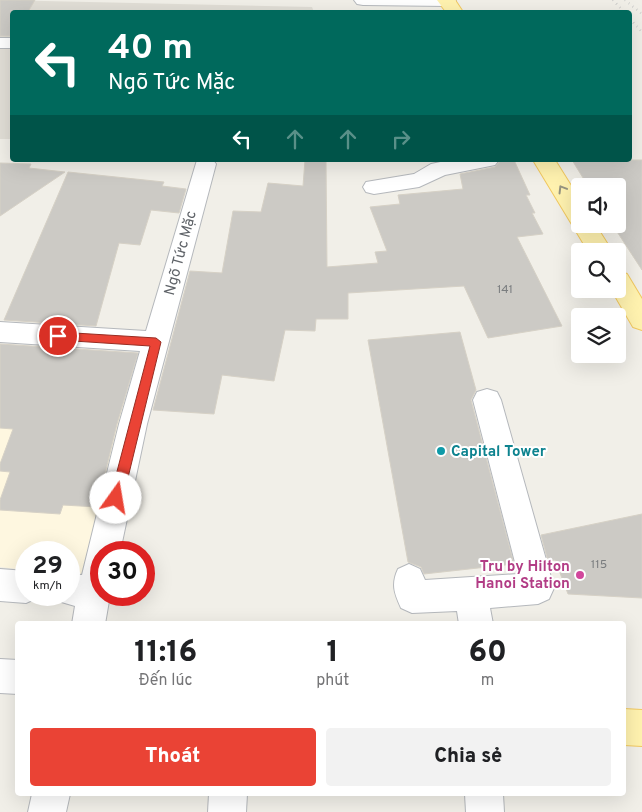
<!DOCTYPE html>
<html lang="vi">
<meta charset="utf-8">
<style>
body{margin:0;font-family:Overpass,sans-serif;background:#f2f2f2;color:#202124;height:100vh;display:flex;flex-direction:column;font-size:19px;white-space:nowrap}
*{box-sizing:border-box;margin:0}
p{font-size:16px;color:#757577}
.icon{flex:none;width:28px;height:28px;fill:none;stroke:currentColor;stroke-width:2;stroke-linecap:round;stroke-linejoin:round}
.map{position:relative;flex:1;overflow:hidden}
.panel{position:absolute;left:15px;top:621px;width:611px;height:175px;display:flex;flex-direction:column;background:#fff;border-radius:5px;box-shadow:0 5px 20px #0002}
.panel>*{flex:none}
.hud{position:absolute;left:10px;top:10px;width:622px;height:152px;border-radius:5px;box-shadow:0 5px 20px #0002;background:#00695c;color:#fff;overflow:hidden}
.buttons{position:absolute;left:571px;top:178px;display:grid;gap:10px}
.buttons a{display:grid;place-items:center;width:55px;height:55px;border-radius:5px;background:#fff;box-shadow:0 5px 20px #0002;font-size:25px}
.speed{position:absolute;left:15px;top:541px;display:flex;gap:10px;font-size:25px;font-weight:700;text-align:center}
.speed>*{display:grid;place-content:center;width:65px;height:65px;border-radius:50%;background:#fff;box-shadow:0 5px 20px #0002;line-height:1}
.speed small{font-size:12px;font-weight:400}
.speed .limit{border:8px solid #d22;background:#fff;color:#111}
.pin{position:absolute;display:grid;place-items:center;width:42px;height:42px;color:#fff;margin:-21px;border:2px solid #fff;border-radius:50%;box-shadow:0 1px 5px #0007}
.me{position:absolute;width:55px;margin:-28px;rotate:13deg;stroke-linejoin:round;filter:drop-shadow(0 0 4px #0008)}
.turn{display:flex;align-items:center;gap:18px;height:105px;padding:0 15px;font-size:22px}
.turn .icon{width:65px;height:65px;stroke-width:2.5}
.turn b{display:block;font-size:35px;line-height:42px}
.lanes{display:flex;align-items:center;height:48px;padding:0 15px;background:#0003;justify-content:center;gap:25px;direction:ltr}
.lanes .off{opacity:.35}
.eta{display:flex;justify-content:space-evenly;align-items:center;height:85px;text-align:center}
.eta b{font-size:30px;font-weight:800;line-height:35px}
.action{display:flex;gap:10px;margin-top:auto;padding:10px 15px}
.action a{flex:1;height:58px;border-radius:5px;background:#ea4335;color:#fff;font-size:20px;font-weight:800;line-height:58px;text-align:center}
.action a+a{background:#f2f2f2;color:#202124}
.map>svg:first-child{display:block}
.commercial{fill:#fef7e0}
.education{fill:#e1ded6}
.building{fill:#cccac5;stroke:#d6d1c6}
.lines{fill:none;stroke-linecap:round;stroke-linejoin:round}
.minor-casing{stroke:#b5b8bc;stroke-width:2}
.major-casing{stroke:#f2c960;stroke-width:2}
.minor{fill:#fff;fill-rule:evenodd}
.major{fill:#fff2af;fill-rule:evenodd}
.rail{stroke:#b6b7b8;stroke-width:2.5;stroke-dasharray:0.5 4.5;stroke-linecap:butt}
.oneway{stroke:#979581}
.route{fill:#ea4335;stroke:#982c22}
.culture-dot{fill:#0f9aa8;stroke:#fff;stroke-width:2}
.hotel-dot{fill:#d1479c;stroke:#fff;stroke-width:2}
.labels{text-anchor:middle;stroke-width:4;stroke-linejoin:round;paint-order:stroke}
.number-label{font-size:12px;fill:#7a7d7f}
.street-label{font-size:15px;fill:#5f6368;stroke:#fff}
.culture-label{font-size:15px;font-weight:bold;fill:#0d838f;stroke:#fff;text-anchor:start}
.hotel-label{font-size:15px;font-weight:bold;fill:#b23c85;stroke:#fff;text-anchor:end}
</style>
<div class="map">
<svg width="642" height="812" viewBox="0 0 642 812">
<rect width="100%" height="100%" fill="#f1efe8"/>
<!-- commercial -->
<polygon class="commercial" points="0,392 131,401 84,574 69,573 69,552 26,552 26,570 0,567"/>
<!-- education -->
<polygon class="education" points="0,0 312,7 314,12 12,12 12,139 0,139"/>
<!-- building -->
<g class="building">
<polygon points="0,0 35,0 28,12 12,12 12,36 0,36"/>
<polygon points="305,160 326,160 327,267 378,263 375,252 387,251 370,207 400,204 398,195 463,189 460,174 495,167 501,160 514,160 530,195 526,195 535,213 532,213 543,234 517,237 562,326 488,338 464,286 348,293 348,319 316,319 315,331 285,330 274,381 222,375 214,414 153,410 190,271 222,273 233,211 261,212 268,183 303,186"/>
<polygon points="572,160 642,160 642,270 612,224 618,224 618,186 588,186"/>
<polygon points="0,163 31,164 29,168 65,172 0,216"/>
<polygon points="68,172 164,182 162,186 186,189 179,213 151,210 140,245 119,243 96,326 4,320"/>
<polygon points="460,332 476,390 471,400 514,564 424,574 421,567 408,562 368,340"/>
<polygon points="0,344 138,353 117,424 97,507 63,505 60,514 0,510 0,500 10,472 0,471 0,464 13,429 0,428"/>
<polygon points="642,514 642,598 568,594 555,560 548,561 541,535"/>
</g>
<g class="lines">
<defs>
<g id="minor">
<polygon points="354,0 455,0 456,1 453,5 447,6 363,5 357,4"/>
<rect x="0" y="38" width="12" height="10"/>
<polygon points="197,160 213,160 216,164 147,424 120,552 101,552 101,595 110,595 105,624 72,624 75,606 58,601 55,595 69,595 69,574 82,575 119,424 140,351 0,342 0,322 146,331"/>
<polygon points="450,160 499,160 495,165 445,175 419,187 374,194 366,192 363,187 366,182 414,174 431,164"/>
<path d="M 487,389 L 497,392 L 501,400 L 554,588 L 549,599 L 538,604 L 490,608 L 493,624 L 459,624 L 457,611 L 412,613 L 401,608 C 394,593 391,584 398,569 L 409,564 L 420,569 L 425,580 L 518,574 L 473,400 L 477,392 Z"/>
<polygon points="0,569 26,571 26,595 39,595 37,598 26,603 0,601"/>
<polygon points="0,659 18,660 18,694 0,693"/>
<polygon points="32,794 70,794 66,812 28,812"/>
<polygon points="209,794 247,794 246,812 208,812"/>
<polygon points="465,794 503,794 504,812 466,812"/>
</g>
<g id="major">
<polygon points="437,0 455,0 463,12 446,12"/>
<polygon points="533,160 555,160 580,200 580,224 595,224 612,251 588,251"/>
<polygon points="618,271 627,274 642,299 642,330 633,327 611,289 618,289"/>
<polygon points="624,709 642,710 642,746 624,745"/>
</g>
</defs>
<!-- minor casing -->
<use href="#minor" class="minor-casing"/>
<!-- major casing -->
<use href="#major" class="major-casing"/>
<!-- minor -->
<use href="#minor" class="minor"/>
<!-- major -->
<use href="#major" class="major"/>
<!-- rail -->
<g class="rail">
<polyline points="613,0 624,12"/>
<polyline points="625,0 642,14"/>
<polyline points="630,19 642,32"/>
</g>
</g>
<!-- one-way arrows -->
<defs><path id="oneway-chevron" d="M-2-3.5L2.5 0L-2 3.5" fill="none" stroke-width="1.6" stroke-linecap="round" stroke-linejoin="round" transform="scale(1.25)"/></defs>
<use class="oneway" href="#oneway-chevron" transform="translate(562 189) rotate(-121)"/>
<!-- route -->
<polygon class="route" points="58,332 156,338 161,342 123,498 121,501 116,503 112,501 110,498 150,346 58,340 53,336"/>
<!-- markers -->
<circle class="culture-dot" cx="441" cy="451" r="5"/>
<circle class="hotel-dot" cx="580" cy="575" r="5"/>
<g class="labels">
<!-- number labels -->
<g class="number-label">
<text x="505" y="293">141</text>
<text x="599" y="568">115</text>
</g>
<!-- street labels -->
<g class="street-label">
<text transform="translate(180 253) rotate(-75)" y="5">Ngõ Tức Mặc</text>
</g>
<!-- culture labels -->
<g class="culture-label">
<text x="451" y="456">Capital Tower</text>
</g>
<!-- hotel labels -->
<g class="hotel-label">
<text x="570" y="571">Tru by Hilton<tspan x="570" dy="17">Hanoi Station</tspan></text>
</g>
</g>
</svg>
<div class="buttons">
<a><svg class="icon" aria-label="sound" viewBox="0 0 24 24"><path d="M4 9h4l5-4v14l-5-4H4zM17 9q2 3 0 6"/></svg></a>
<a><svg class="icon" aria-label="search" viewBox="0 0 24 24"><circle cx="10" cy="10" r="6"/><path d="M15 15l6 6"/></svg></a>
<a><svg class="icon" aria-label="layers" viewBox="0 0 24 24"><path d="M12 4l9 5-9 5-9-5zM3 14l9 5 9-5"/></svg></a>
</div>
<div class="speed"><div>29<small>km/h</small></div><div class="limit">30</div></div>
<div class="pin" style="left:58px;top:336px;background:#d93025"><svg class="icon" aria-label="arrive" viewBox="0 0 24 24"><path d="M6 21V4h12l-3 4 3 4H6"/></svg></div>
<svg class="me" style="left:116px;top:498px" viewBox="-20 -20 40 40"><circle r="19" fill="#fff"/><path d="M0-13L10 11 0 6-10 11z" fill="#ea4335"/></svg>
<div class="hud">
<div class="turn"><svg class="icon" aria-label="left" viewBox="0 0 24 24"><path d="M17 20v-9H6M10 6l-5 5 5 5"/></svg><div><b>40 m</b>Ngõ Tức Mặc</div></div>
<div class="lanes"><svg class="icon" aria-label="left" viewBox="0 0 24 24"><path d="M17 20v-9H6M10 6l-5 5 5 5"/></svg><svg class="icon off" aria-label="ahead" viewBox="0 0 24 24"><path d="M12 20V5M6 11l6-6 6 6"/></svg><svg class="icon off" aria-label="ahead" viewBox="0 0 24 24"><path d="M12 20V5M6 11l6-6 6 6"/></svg><svg class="icon off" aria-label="right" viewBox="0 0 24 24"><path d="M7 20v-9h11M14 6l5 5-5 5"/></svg></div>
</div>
<section class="panel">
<div class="eta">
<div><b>11:16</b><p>Đến lúc</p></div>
<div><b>1</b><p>phút</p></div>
<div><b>60</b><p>m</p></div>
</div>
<div class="action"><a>Thoát</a><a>Chia sẻ</a></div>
</section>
</div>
